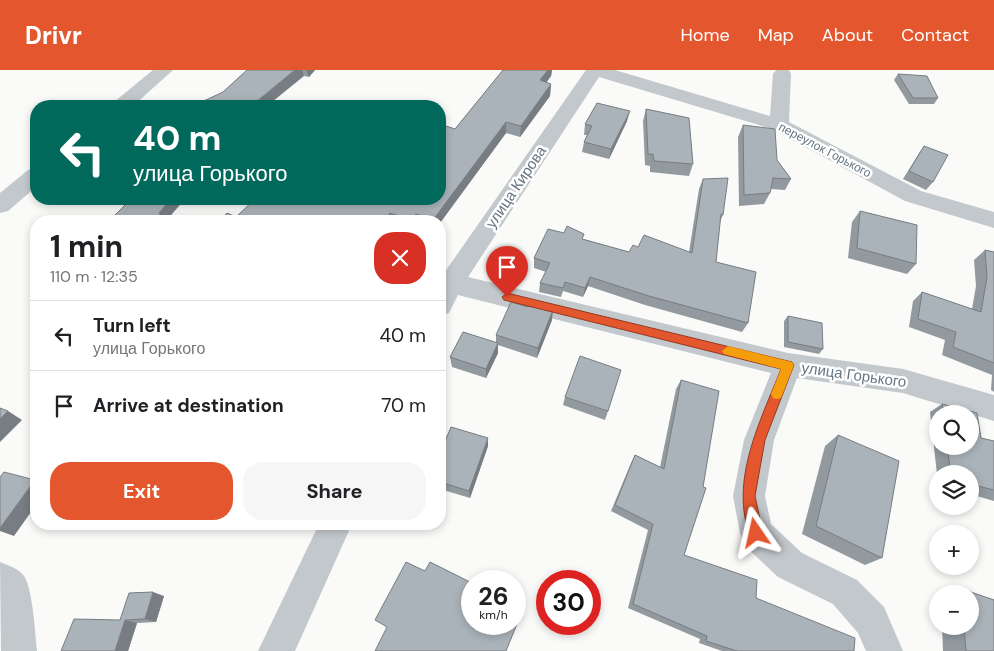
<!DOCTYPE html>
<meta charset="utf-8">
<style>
body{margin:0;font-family:"DM Sans",sans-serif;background:#f6f6f6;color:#202124;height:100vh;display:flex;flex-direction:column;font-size:19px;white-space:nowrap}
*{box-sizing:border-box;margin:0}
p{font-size:16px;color:#757577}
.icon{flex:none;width:28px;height:28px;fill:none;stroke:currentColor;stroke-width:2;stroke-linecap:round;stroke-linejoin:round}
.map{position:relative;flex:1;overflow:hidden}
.details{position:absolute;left:30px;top:145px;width:416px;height:315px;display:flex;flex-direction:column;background:#fff;border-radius:20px;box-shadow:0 2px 8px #0003}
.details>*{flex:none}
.hud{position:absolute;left:30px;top:30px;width:416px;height:105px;border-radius:20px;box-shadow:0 2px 8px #0003;background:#00695c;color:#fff;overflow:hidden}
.tools{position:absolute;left:929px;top:335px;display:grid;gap:10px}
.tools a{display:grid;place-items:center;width:50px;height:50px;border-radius:50%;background:#fff;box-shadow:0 2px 8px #0003;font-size:25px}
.speed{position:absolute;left:461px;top:500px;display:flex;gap:10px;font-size:25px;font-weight:700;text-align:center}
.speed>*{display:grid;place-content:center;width:65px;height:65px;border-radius:50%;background:#fff;box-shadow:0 2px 8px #0003;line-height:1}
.speed small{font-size:12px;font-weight:400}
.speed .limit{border:8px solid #d22;background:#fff;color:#111}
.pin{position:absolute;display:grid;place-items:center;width:42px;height:42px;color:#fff;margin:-51px -21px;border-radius:50% 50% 50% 0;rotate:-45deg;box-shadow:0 0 5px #0007}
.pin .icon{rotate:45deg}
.me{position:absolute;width:55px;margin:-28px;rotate:349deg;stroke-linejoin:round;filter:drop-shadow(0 0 4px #0008)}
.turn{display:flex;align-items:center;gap:18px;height:105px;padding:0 20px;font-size:22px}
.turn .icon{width:65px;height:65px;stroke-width:2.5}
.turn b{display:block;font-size:35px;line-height:42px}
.round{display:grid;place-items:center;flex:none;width:52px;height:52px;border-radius:20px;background:#f6f6f6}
.summary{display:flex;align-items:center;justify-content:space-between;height:85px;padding:0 20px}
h1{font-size:30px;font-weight:700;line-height:38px}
.primary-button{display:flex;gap:10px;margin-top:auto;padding:10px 20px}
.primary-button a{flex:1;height:58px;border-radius:20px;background:#e4572e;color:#fff;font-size:20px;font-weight:700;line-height:58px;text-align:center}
.primary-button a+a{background:#f6f6f6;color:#202124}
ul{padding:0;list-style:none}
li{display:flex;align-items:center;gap:15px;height:70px;padding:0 20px;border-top:1px solid #e0e0e0}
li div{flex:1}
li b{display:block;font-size:19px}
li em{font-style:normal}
header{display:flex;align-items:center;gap:30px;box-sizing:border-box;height:70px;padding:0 25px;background:#e4572e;color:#fff}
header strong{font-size:24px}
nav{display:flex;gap:28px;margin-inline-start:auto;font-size:18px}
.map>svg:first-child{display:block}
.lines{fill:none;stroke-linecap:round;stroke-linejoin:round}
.minor{fill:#c3c8cc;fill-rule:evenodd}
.wall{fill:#929a9f;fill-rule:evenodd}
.shaded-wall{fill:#777d82}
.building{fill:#aab3b9;stroke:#777d82}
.route{fill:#e4572e;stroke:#94391e}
.slow{fill:#f59e0b}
.labels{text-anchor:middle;stroke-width:5;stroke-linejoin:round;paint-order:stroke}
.far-street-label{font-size:12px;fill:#657683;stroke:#fff}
.street-label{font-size:15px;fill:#657683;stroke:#fff}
</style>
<header>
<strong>Drivr</strong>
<nav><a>Home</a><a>Map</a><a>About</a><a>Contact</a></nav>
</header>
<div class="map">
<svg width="994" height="581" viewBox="0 0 994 581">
<rect width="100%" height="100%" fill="#fafaf8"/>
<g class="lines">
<!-- minor -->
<g class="minor">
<polygon points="153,0 173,0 133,36 111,36 114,32"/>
<polygon points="586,0 615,0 770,46 773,4 776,0 789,0 791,4 789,52 921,121 994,142 994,158 905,131 772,59 599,7 468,207 788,283 903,299 994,325 994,351 903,323 797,308 774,370 765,426 771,454 802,483 857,510 884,537 903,581 866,581 858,563 833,534 778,507 744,475 740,463 733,426 744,370 771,303 458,225 449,243 440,246 440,210 442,206"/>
<polygon points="36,98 36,117 8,141 0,143 0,123 28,100"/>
<polygon points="319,454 352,454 295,581 258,581"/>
<path d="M 0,492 C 8,495 19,499 24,506 C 33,520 35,563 37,581 L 1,581 Z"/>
</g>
</g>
<!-- wall -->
<g class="wall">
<polygon points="247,0 315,0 309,7 304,6 223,22"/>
<polygon points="503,0 552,0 551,6 546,13 551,14 550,26 520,67 506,63 440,153 440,151 219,151 236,147 440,129 455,59"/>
<polygon points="898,4 938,28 934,34 909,34 894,10"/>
<polygon points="646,39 693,94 689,106 650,102 650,96 645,95 643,51"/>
<polygon points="627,51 609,89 582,82 584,72 587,65 584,65 585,54"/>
<polygon points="743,55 777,90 791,109 785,120 771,119 770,123 764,134 739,136 738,67"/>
<polygon points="924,76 933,112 926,120 903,109 918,85"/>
<polygon points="703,109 723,145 720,151 716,192 748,253 742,262 645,235 588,216 583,227 563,221 561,227 539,222 540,213 546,202 534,198 534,188 583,169 629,182 638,177 689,182 699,119"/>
<polygon points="860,141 916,194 907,204 848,188 852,152"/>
<polygon points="985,180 994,182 994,322 991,320 992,305 942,285 945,270 909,257 913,231 922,222 972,239 976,216 974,190"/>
<polygon points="528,237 552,250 537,288 498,275 498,283 486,308 452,297 450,287 496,273 496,265"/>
<polygon points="788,246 823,279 819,284 784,277 784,251"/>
<polygon points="681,310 684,485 756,528 854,581 722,581 699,573 700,569 628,538 648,460 611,441 631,393 635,385 660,397 676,319"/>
<polygon points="565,327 608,341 605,350 563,335"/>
<path d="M 942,334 L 977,343 L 981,368 L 994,371 L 994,431 L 970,424 L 970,404 L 938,404 L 938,413 L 930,342 ZM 938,344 L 970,344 L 970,376 L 938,376 Z"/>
<polygon points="838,365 882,488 865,495 802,464 825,376"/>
<polygon points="488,376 470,428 440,419 440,383"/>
<polygon points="962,519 994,530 994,581 943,581 942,556 970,556 970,524 945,524"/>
<polygon points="164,526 156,552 137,553 128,581 61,581"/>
</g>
<!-- shaded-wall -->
<g class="shaded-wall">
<polygon points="295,0 302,0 304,6 267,36 251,36"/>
<polygon points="306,0 315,0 309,7"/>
<polygon points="548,0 552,0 551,6 539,22 540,10"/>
<polygon points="551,14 550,26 520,67 521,56"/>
<polygon points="630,41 627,51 609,89 611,79"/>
<polygon points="506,52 506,63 440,153 440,151 433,151 433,150"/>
<polygon points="171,129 185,129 166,151 154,151 159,143"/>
<polygon points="390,143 392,151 385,151"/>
<polygon points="416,144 417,151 411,151 411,150"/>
<polygon points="590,207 588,216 583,227 585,218"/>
<polygon points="553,240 552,250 537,288 538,278"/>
<polygon points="498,273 498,283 486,308 486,299"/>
<polygon points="8,341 22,350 0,372 0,349"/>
<polygon points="488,368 488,376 470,428 469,421"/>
<polygon points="35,410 36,411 36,435 14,466 0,461 0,458"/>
<polygon points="153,522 164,526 156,552 145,549"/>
<polygon points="125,550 137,553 128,581 115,581"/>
</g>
<!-- building -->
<g class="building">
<polygon points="247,0 295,0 251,36 193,36 223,22"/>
<polygon points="503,0 548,0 540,10 551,14 521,56 506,52 433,150 416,144 411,150 390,143 385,151 219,151 227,143 236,147 255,129 440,129 440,54 455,59"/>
<polygon points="898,4 927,6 938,28 913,28"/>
<polygon points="597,33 630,41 611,79 584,72 592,56 585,54"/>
<polygon points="646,39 689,48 693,94 654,91 653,84 648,84"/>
<polygon points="743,55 775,59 777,90 791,109 773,108 770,123 744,125"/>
<polygon points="924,76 948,85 933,112 909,101"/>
<polygon points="728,108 723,145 721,144 716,192 756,202 748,253 649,226 590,207 585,218 565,212 563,218 540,213 550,193 534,188 548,159 564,163 567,156 584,164 582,169 629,182 633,175 638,177 644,165 692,183 703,109"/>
<polygon points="131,129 171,129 159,143 161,143 154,151 109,151"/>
<polygon points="860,141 917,155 916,194 857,178"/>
<polygon points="985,180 994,182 994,293 953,277 956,262 918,249 922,222 981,242 987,207"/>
<polygon points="511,232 528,237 530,235 553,240 538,278 496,265"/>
<polygon points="788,246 822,253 823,279 788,272"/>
<polygon points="463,262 498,273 486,299 450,287"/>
<polygon points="580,286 621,300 608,341 565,327"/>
<polygon points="681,310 719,321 703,417 706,418 684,485 757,510 756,528 855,568 854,581 737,581 706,571 707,566 633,534 653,454 615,435 635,385 664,399"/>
<polygon points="942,334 977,343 981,368 994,371 994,420 970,414 970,404 951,404 947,376 970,376 970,344 944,344"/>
<polygon points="0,338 8,341 0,349"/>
<polygon points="451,357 488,368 469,421 440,412 440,383"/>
<polygon points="838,365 899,391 882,488 816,456"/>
<polygon points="4,402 35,410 0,458 0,407"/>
<polygon points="406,492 425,501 430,492 472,513 472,524 470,530 472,531 472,554 515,554 515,553 517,554 506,581 375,581 387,557 375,550"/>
<polygon points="962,519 994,530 994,581 966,581 964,556 970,556 970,524 962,524"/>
<polygon points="153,522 145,549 125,550 115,581 61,581 74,549 120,550 129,523"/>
</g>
<!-- route -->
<path class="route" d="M 507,223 L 792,292 L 794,295 L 765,370 L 755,426 L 763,463 L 761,468 L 756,470 L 751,468 C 728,412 761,350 781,299 L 504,230 L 502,227 Z"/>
<!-- slow -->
<polygon class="slow" points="728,276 792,292 794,295 781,328 777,329 773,328 771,324 781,299 724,284 722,281"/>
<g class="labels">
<!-- far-street labels -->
<g class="far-street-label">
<text transform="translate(825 80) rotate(28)" y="4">переулок Горького</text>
</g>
<!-- street labels -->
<g class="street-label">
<text transform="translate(516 117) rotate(-56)" y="5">улица Кирова</text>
<text transform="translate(854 305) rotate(8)" y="5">улица Горького</text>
</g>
</g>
</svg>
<div class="tools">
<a><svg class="icon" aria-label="search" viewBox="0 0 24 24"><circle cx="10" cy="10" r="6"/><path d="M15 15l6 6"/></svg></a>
<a><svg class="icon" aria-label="layers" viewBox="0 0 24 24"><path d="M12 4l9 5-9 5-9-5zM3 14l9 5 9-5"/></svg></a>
<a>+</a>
<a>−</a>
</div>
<div class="speed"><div>26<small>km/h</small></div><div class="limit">30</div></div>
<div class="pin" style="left:507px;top:227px;background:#d93025"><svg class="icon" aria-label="arrive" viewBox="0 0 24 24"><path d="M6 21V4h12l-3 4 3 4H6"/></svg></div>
<svg class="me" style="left:756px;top:463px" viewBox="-20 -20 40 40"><path d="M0-17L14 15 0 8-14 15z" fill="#e4572e" stroke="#fff" stroke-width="4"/></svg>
<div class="hud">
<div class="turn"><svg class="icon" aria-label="left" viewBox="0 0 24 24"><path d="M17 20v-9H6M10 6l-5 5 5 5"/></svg><div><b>40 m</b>улица Горького</div></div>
</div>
<section class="details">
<div class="summary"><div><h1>1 min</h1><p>110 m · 12:35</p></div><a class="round" style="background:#d93025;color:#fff"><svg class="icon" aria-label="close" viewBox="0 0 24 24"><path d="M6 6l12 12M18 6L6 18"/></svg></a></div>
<ul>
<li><svg class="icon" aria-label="left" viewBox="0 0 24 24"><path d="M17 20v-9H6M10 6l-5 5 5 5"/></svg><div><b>Turn left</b><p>улица Горького</p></div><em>40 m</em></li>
<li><svg class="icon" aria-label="arrive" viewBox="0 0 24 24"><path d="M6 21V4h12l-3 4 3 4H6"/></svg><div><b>Arrive at destination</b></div><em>70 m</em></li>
</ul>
<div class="primary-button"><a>Exit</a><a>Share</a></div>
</section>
</div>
